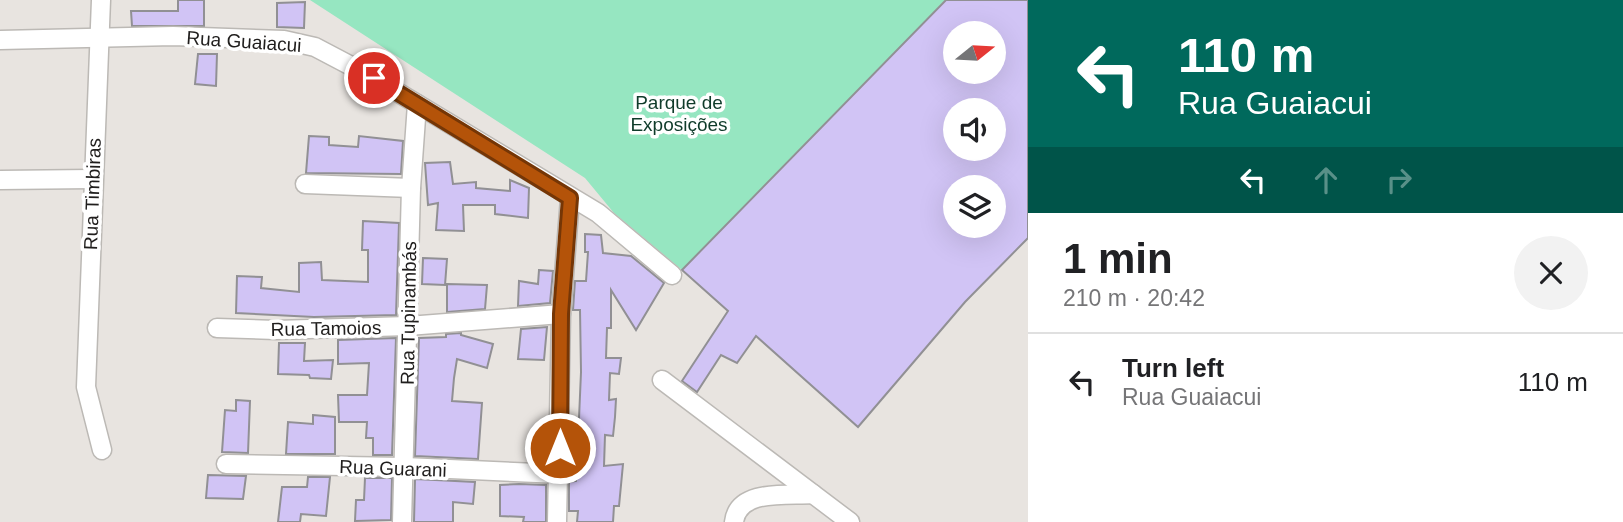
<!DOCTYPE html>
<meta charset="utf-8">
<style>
body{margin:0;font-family:Helvetica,sans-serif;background:#f2f2f2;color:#202124;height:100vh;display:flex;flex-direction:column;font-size:26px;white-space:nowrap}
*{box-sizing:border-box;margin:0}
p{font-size:23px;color:#757577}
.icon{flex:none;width:38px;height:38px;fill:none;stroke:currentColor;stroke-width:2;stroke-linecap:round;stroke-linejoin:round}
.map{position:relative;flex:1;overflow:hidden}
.drawer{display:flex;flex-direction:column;background:#fff;width:595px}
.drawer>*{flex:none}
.top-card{background:#00695c;color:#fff;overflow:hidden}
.needle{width:46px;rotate:72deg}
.tools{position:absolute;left:943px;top:21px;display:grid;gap:14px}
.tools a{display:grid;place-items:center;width:63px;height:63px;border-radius:50%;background:#fff;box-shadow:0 7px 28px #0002;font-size:35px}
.pin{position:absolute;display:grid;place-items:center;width:60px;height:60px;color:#fff;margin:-30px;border:4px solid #fff;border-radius:50%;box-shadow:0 2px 7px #0007}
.me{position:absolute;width:77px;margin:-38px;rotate:0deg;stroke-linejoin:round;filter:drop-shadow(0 0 5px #0008)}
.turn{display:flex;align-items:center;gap:24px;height:147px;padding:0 35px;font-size:32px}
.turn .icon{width:91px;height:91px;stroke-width:2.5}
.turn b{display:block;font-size:49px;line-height:60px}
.lanes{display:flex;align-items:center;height:66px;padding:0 35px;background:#0003;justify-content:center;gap:35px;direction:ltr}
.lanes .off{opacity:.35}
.round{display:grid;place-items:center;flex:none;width:74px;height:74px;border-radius:37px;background:#f2f2f2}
.head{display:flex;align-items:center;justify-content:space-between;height:119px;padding:0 35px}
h1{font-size:42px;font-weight:700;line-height:52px}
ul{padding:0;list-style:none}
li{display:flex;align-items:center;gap:21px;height:98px;padding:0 35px;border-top:2px solid #e0e0e0}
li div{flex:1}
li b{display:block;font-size:26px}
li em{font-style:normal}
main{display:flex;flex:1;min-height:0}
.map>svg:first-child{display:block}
.green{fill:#96e6c1}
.building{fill:#d1c4f5;stroke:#919094;stroke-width:2;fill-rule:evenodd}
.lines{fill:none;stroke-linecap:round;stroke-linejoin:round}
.street-casing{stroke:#bcb9b5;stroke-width:21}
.street{stroke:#fff;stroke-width:18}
.route-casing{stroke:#753606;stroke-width:18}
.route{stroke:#b45309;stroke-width:12}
.labels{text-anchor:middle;stroke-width:7;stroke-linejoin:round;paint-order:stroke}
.street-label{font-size:19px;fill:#201e1d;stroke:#fff}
.park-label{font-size:19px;fill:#0f3b2a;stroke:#fff}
</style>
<main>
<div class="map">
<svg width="1028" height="522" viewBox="0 0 1028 522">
<rect width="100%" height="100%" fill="#e8e4e0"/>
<!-- green -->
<polygon class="green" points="310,0 945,0 827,125 682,270 614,213 585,178"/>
<!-- building -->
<g class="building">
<polygon points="178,0 204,0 204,26 132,26 131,11 178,11"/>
<path d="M 946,0 L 1028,0 L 1028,238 L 965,302 L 858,427 L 756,336 L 737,363 L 721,355 L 697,392 L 682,381 L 728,311 L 682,270 ZM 956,33 L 994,33 L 994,72 L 956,72 ZM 956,110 L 994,110 L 994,149 L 956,149 ZM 956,187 L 994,187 L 994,226 L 956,226 Z"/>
<polygon points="305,2 304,28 277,27 277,3"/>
<polygon points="198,54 217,54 216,86 195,84"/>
<polygon points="309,136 329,137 329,145 358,147 359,136 403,141 401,174 306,173"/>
<polygon points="450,162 453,184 476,182 476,188 510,191 510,180 529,188 528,218 495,214 495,205 463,205 464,231 436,230 438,203 428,205 425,163"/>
<polygon points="363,221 399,223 396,315 314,317 236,313 237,276 262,277 261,288 299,292 299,263 321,262 322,280 368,282 368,250 362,250"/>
<polygon points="585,234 601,235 603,253 631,256 664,283 636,330 611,290 611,328 607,328 606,358 621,358 619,374 610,373 609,400 616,399 615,417 613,436 605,435 604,466 623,464 619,506 614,506 613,522 577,522 578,511 569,511 569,482 576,481 577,465 581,372 580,310 573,310 575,281 586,281 588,252 585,252"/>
<polygon points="423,258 447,259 445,285 422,284"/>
<polygon points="539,270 553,271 550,303 518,306 519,281 538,284"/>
<polygon points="447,284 487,285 485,309 447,312"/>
<polygon points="547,327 544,360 518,359 521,329"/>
<polygon points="461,333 461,335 493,344 487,368 457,359 454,378 452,401 482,403 478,459 415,456 419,338 446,337 446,334"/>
<polygon points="396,338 392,455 373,455 373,438 366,438 367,422 339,422 338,395 367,395 369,363 338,364 338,340"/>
<polygon points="279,343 305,343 304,361 333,360 331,379 310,378 309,375 278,374"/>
<polygon points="236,400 250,401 248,453 222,452 225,410 236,411"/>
<polygon points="313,415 335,417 335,454 286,454 288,422 313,424"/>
<polygon points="208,475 246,476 243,499 206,498"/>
<polygon points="308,477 330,477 326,516 301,514 300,522 278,522 282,487 307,487"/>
<polygon points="365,478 392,478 391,520 355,521 356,500 364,500"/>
<polygon points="415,479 475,482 473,504 453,502 453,522 414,522"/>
<polygon points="519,484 546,485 546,522 523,522 524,517 500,516 500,485"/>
</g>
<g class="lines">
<defs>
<g id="street">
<polyline points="101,0 86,387 102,450"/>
<polyline points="0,40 173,36 284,40 315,47 374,78 598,213 672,275"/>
<polyline points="0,180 92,179"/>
<polyline points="305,184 411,188"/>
<polyline points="217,328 276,330 408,326 561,314"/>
<polyline points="662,380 850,522"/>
<polyline points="226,464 405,467 559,474"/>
<polyline points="402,522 411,188 417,104"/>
<polyline points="557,522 561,314 570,198"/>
<path d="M 734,522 C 738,488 789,496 813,494"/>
</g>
</defs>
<!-- street casing -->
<use href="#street" class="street-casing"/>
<!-- street -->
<use href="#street" class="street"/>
</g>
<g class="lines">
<defs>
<polyline id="route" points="374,78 570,198 561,314 560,448"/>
</defs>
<!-- route casing -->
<use href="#route" class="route-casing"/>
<!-- route -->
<use href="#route" class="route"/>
</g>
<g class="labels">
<!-- street labels -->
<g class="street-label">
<text transform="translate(244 41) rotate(4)" y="7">Rua Guaiacui</text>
<text transform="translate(92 194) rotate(-88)" y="7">Rua Timbiras</text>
<text transform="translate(408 313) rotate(-89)" y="7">Rua Tupinambás</text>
<text transform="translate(326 328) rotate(-1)" y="7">Rua Tamoios</text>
<text transform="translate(393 468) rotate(2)" y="7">Rua Guarani</text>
</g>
<!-- park labels -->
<g class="park-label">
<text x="679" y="109">Parque de<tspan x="679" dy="22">Exposições</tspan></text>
</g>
</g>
</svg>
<div class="tools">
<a><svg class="needle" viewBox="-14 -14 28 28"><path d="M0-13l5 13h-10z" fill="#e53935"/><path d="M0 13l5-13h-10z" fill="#757577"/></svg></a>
<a><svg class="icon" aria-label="sound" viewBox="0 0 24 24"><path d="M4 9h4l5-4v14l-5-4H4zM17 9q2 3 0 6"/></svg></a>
<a><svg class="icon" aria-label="layers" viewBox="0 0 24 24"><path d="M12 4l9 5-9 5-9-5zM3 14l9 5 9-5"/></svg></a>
</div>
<div class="pin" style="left:374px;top:78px;background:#d93025"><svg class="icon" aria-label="arrive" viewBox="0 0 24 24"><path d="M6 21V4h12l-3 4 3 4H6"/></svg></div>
<svg class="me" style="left:560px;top:448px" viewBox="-20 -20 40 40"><circle r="17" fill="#b45309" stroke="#fff" stroke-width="3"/><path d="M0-11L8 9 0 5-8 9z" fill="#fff"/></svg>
</div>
<section class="drawer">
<div class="top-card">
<div class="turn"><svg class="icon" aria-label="left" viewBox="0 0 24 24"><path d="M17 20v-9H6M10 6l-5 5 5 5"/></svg><div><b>110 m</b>Rua Guaiacui</div></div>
<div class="lanes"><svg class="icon" aria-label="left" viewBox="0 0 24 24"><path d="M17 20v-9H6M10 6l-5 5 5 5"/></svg><svg class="icon off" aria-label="ahead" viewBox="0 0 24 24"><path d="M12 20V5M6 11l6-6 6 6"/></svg><svg class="icon off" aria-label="right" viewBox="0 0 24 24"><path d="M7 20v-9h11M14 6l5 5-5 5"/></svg></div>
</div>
<div class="head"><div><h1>1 min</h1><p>210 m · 20:42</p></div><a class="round"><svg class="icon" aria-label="close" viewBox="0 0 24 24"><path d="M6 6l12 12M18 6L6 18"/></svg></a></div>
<ul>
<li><svg class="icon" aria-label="left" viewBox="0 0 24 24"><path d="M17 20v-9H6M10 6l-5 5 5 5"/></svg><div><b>Turn left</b><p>Rua Guaiacui</p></div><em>110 m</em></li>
</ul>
</section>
</main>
